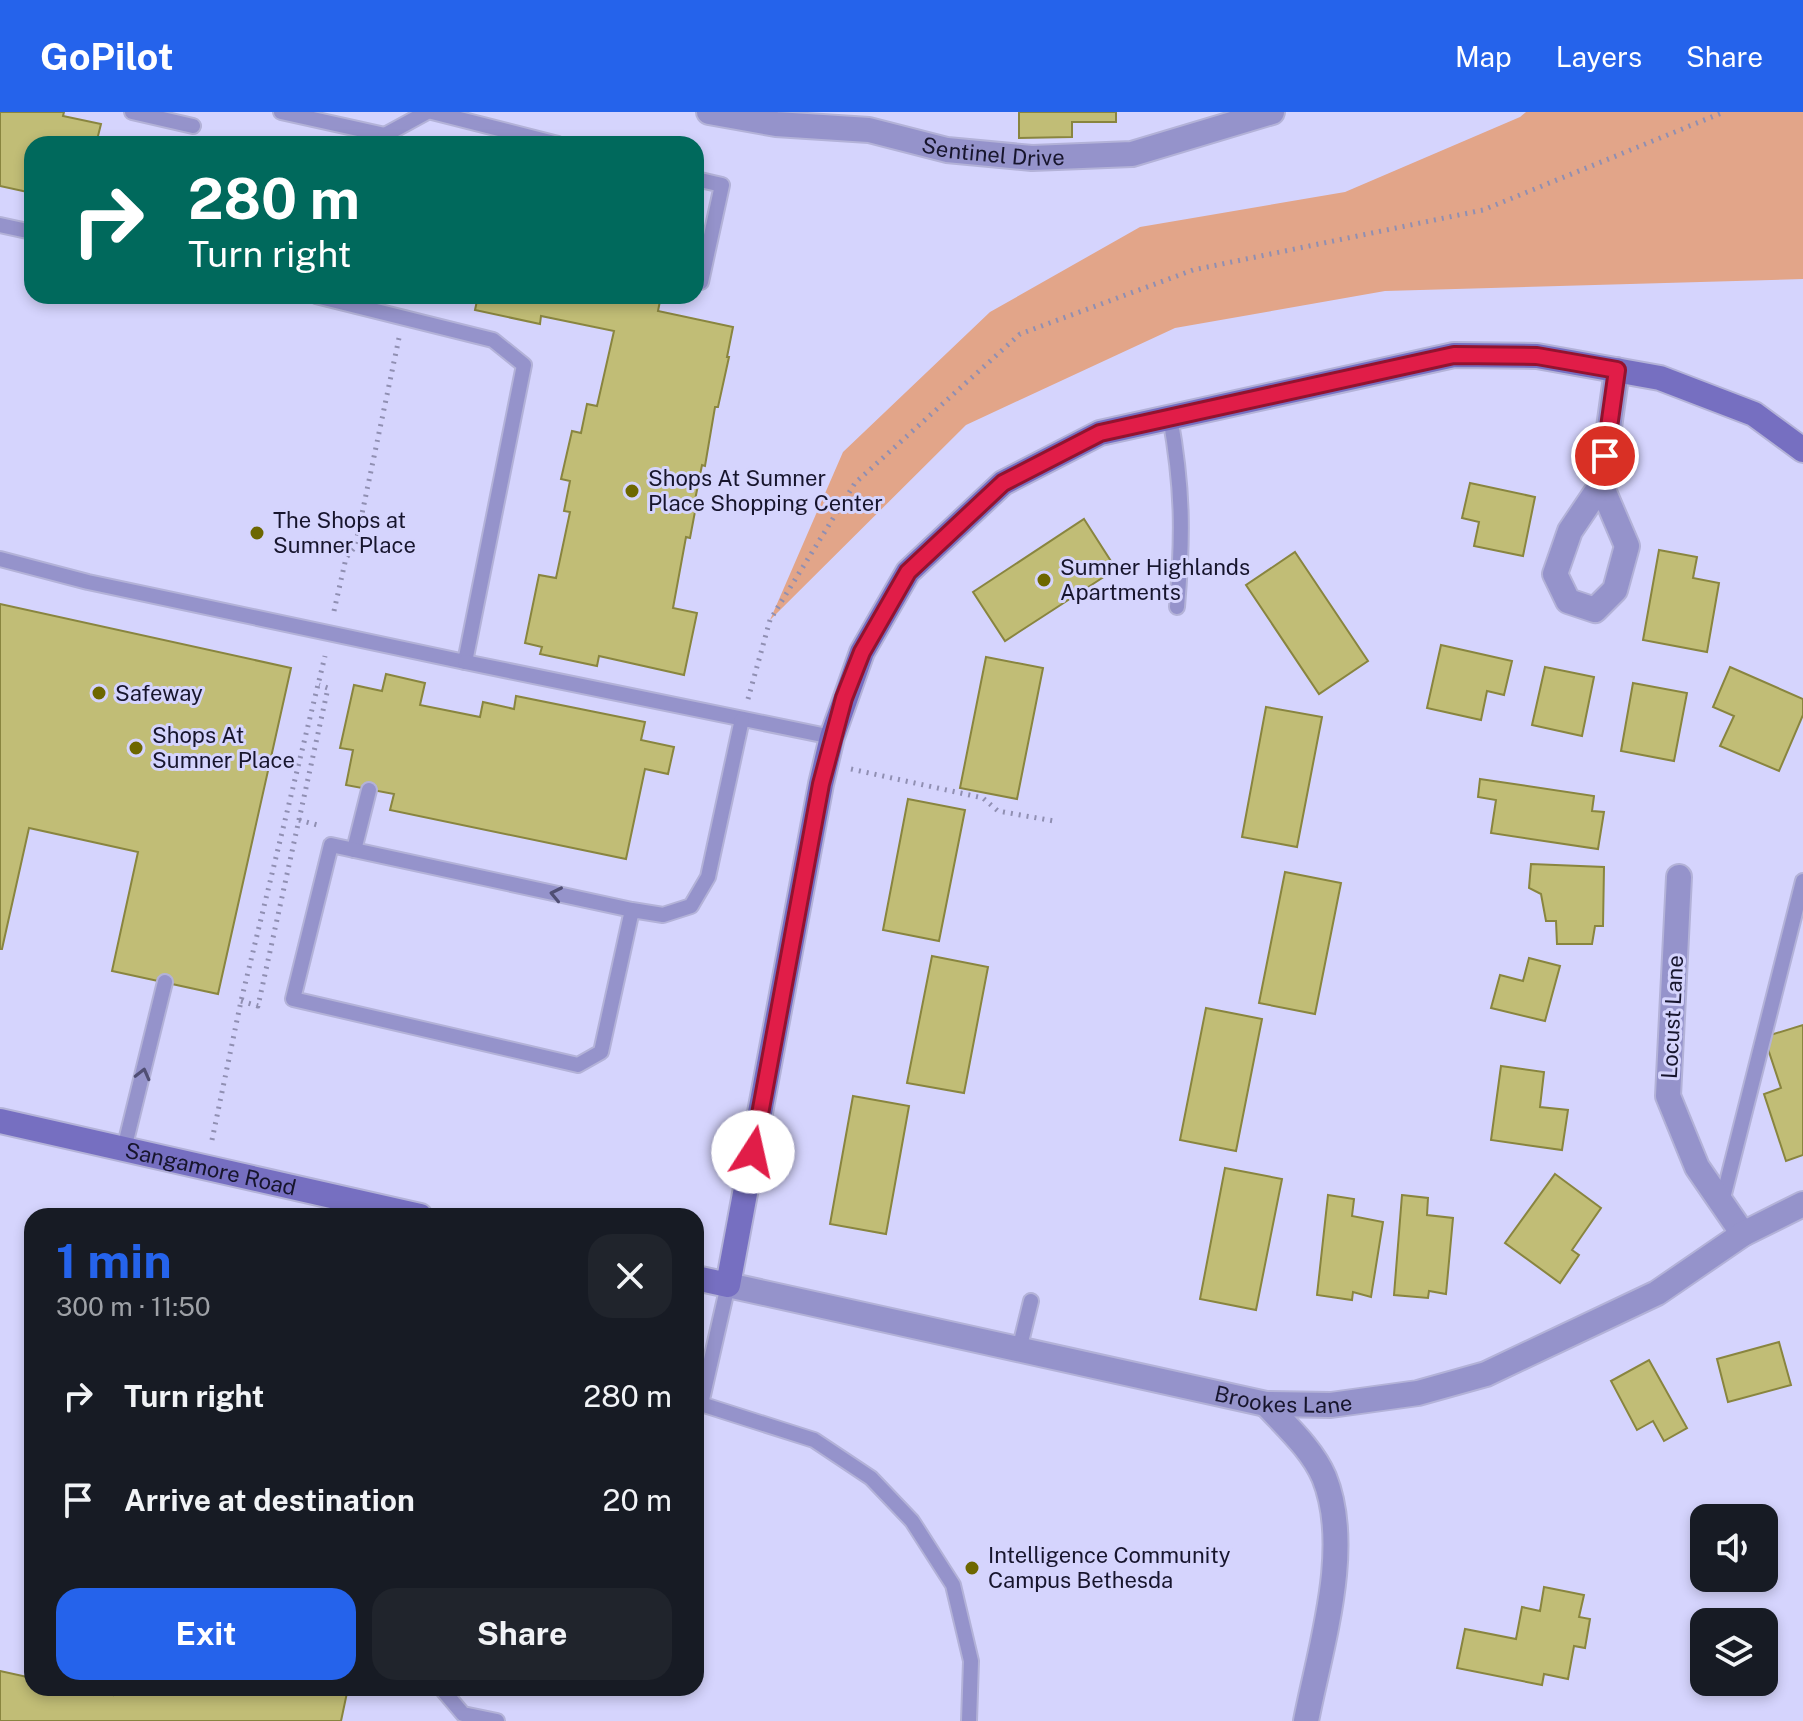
<!DOCTYPE html>
<meta charset="utf-8">
<style>
body{margin:0;font-family:"Public Sans",sans-serif;background:#20242c;color:#f1f3f6;height:100vh;display:flex;flex-direction:column;font-size:30px;white-space:nowrap}
*{box-sizing:border-box;margin:0}
p{font-size:26px;color:#9ea1a6}
.icon{flex:none;width:44px;height:44px;fill:none;stroke:currentColor;stroke-width:2;stroke-linecap:round;stroke-linejoin:round}
.map{position:relative;flex:1;overflow:hidden}
.panel{position:absolute;left:24px;top:1096px;width:680px;height:488px;display:flex;flex-direction:column;background:#171b24;border-radius:24px;box-shadow:0 4px 12px #0003}
.panel>*{flex:none}
.guide{position:absolute;left:24px;top:24px;width:680px;height:168px;border-radius:24px;box-shadow:0 4px 12px #0003;background:#00695c;color:#fff;overflow:hidden}
.buttons{position:absolute;left:1690px;top:1392px;display:grid;gap:16px}
.buttons a{display:grid;place-items:center;width:88px;height:88px;border-radius:16px;background:#171b24;box-shadow:0 4px 12px #0003;font-size:40px}
.pin{position:absolute;display:grid;place-items:center;width:68px;height:68px;color:#fff;margin:-34px;border:4px solid #fff;border-radius:50%;box-shadow:0 2px 8px #0007}
.me{position:absolute;width:88px;margin:-44px;rotate:10deg;stroke-linejoin:round;filter:drop-shadow(0 0 6px #0008)}
.turn{display:flex;align-items:center;gap:28px;height:168px;padding:0 32px;font-size:36px}
.turn .icon{width:104px;height:104px;stroke-width:2.5}
.turn b{display:block;font-size:56px;line-height:68px}
.round{display:grid;place-items:center;flex:none;width:84px;height:84px;border-radius:24px;background:#20242c}
.summary{display:flex;align-items:center;justify-content:space-between;height:136px;padding:0 32px}
h1{font-size:48px;font-weight:700;line-height:60px;color:#2563eb}
.action{display:flex;gap:16px;margin-top:auto;padding:16px 32px}
.action a{flex:1;height:92px;border-radius:24px;background:#2563eb;color:#fff;font-size:32px;font-weight:700;line-height:92px;text-align:center}
.action a+a{background:#20242c;color:#f1f3f6}
ul{padding:0;list-style:none}
li{display:flex;align-items:center;gap:24px;height:104px;padding:0 32px}
li div{flex:1}
li b{display:block;font-size:30px}
li em{font-style:normal}
header{display:flex;align-items:center;gap:48px;box-sizing:border-box;height:112px;padding:0 40px;background:#2563eb;color:#fff}
header strong{font-size:38px}
nav{display:flex;gap:44px;margin-inline-start:auto;font-size:28px}
.map>svg:first-child{display:block}
.green{fill:#e2a589}
.building{fill:#c1bd76;stroke:#89853f;stroke-width:2}
.lines{fill:none;stroke-linecap:round;stroke-linejoin:round}
.lane-casing{stroke:#b3b2d8;stroke-width:18}
.street-casing{stroke:#b3b2d8;stroke-width:28}
.secondary-casing{stroke:#b3b2d8;stroke-width:28}
.path{stroke:#908fb2;stroke-width:5;stroke-dasharray:2 6;stroke-linecap:butt}
.lane{stroke:#9593cb;stroke-width:14}
.street{stroke:#9593cb;stroke-width:24}
.secondary{stroke:#766fc1;stroke-width:24}
.oneway{stroke:#504e74}
.route-casing{stroke:#92132f;stroke-width:20}
.route{stroke:#e11d48;stroke-width:14}
.poi-dot{fill:#6d6700;stroke:#d5d4fd;stroke-width:3}
.labels{text-anchor:middle;stroke-width:6;stroke-linejoin:round;paint-order:stroke}
.street-label{font-size:22px;fill:#17152d;stroke:#d5d4fd}
.poi-label{font-size:22px;fill:#17152d;stroke:#d5d4fd;text-anchor:start}
</style>
<header>
<strong>GoPilot</strong>
<nav><a>Map</a><a>Layers</a><a>Share</a></nav>
</header>
<div class="map">
<svg width="1803" height="1609" viewBox="0 0 1803 1609">
<rect width="100%" height="100%" fill="#d5d4fd"/>
<!-- green -->
<polygon class="green" points="1526,0 1803,0 1803,167 1385,179 1175,216 966,313 770,508 843,340 990,200 1140,115 1345,80 1520,5"/>
<!-- building -->
<g class="building">
<polygon points="0,0 64,0 63,4 101,12 96,32 71,29 70,32 32,32 32,81 0,74"/>
<polygon points="1019,0 1116,0 1116,10 1072,10 1072,25 1019,26"/>
<polygon points="478,184 661,184 658,199 733,215 727,245 729,245 718,295 715,295 705,354 702,353 695,388 697,389 690,426 686,425 673,496 697,501 684,563 599,544 597,554 540,542 542,535 525,531 539,463 556,466 570,400 564,399 570,369 561,367 572,319 581,321 587,292 597,294 614,219 541,204 540,212 475,198"/>
<polygon points="1470,371 1535,385 1523,444 1474,434 1479,410 1462,406"/>
<polygon points="1084,407 1116,457 1005,529 973,480"/>
<polygon points="1659,438 1697,445 1693,466 1719,471 1707,540 1643,528"/>
<polygon points="1295,440 1368,549 1319,582 1246,473"/>
<polygon points="0,492 291,556 218,882 112,859 138,740 29,716 2,837 0,837"/>
<polygon points="1441,533 1512,549 1504,583 1487,579 1481,608 1427,596"/>
<polygon points="986,545 1043,556 1017,687 960,676"/>
<polygon points="1545,555 1594,565 1582,624 1532,613"/>
<polygon points="1730,555 1803,587 1803,603 1779,659 1720,634 1734,604 1713,595"/>
<polygon points="386,562 425,571 420,593 480,605 483,590 514,597 516,584 645,610 641,628 674,635 668,662 645,657 626,747 390,698 394,682 346,673 353,638 340,636 354,573 382,579"/>
<polygon points="1633,571 1687,581 1674,649 1621,639"/>
<polygon points="1266,595 1322,605 1297,735 1242,725"/>
<polygon points="1480,667 1594,684 1592,699 1604,700 1598,737 1491,721 1496,688 1478,685"/>
<polygon points="908,687 965,698 939,829 883,818"/>
<polygon points="1531,752 1604,755 1603,814 1595,814 1592,832 1557,832 1556,809 1546,809 1541,782 1529,776"/>
<polygon points="1285,760 1341,771 1315,902 1259,891"/>
<polygon points="932,844 988,855 964,981 907,971"/>
<polygon points="1529,846 1560,854 1545,909 1491,896 1500,863 1523,869"/>
<polygon points="1206,896 1262,907 1236,1039 1180,1028"/>
<polygon points="1803,913 1803,1043 1786,1049 1764,982 1781,976 1764,925"/>
<polygon points="1501,954 1544,960 1540,995 1568,998 1562,1038 1491,1028"/>
<polygon points="853,984 909,994 886,1122 830,1112"/>
<polygon points="1225,1056 1282,1067 1256,1198 1200,1187"/>
<polygon points="1555,1062 1601,1096 1572,1138 1579,1143 1560,1171 1505,1131"/>
<polygon points="1328,1083 1354,1087 1352,1104 1383,1110 1371,1185 1353,1180 1352,1188 1317,1183"/>
<polygon points="1402,1083 1428,1086 1427,1103 1453,1106 1446,1182 1429,1179 1428,1186 1394,1183"/>
<polygon points="1779,1230 1791,1273 1728,1290 1717,1247"/>
<polygon points="1649,1248 1687,1316 1664,1329 1653,1309 1637,1318 1611,1269"/>
<polygon points="1544,1475 1584,1483 1579,1505 1590,1507 1585,1536 1574,1534 1568,1567 1544,1562 1542,1573 1457,1556 1465,1517 1516,1527 1522,1495 1540,1499"/>
<polygon points="0,1559 32,1566 32,1576 80,1576 113,1583 114,1576 348,1576 341,1609 0,1609"/>
</g>
<g class="lines">
<defs>
<g id="lane">
<polyline points="132,0 193,14"/>
<polyline points="281,0 385,23"/>
<polyline points="432,0 558,32"/>
<polyline points="383,32 385,23 427,0"/>
<polyline points="696,67 722,73 701,170"/>
<polyline points="0,113 32,120"/>
<path d="M 1170,305 C 1183,376 1183,424 1177,495"/>
<polyline points="0,447 88,470 465,550 524,253 493,228 316,184"/>
<polyline points="465,550 832,625"/>
<polyline points="354,738 369,678"/>
<polyline points="632,798 601,940 578,953 293,887 331,733 632,798 663,803 691,794 708,765 742,607"/>
<polyline points="124,1037 165,870"/>
<polyline points="1722,1090 1803,769"/>
<polyline points="728,1173 701,1292 814,1328 871,1366 912,1409 953,1473 971,1549 969,1609"/>
<polyline points="1019,1238 1031,1189"/>
<polyline points="441,1576 463,1602 497,1609"/>
</g>
<g id="street">
<path id="s1" d="M 709,0 L 776,12 L 869,18 L 947,38 L 1032,46 L 1132,42 L 1272,0"/>
<polyline points="1601,373 1627,434 1615,478 1595,498 1568,489 1555,462 1570,419 1601,373 1617,258"/>
<polyline points="1679,765 1668,984 1697,1055 1743,1122"/>
<path id="s2" d="M 728,1173 L 1266,1292 L 1331,1293 L 1418,1281 L 1486,1262 L 1657,1181 L 1743,1122 L 1803,1092"/>
<path d="M 1266,1292 C 1286,1314 1312,1337 1324,1365 C 1353,1436 1320,1536 1306,1609"/>
</g>
<g id="secondary">
<path id="s3" d="M 0,1009 L 420,1104"/>
<polyline points="696,1166 728,1173 821,672 832,625 862,540 908,460 1003,371 1100,321 1454,243 1537,244 1660,266 1754,302 1803,338"/>
</g>
</defs>
<!-- lane casing -->
<use href="#lane" class="lane-casing"/>
<!-- street casing -->
<use href="#street" class="street-casing"/>
<!-- secondary casing -->
<use href="#secondary" class="secondary-casing"/>
<!-- path -->
<g class="path">
<polyline points="334,499 346,446 355,435 399,226"/>
<polyline points="748,587 770,508 855,371 1020,222 1193,158 1483,98 1724,0"/>
<polyline points="851,657 983,686 998,699 1054,709"/>
<polyline points="299,708 321,714"/>
<polyline points="241,889 258,894 328,576 319,573"/>
<polyline points="212,1028 241,889 325,544"/>
</g>
<!-- lane -->
<use href="#lane" class="lane"/>
<!-- street -->
<use href="#street" class="street"/>
<!-- secondary -->
<use href="#secondary" class="secondary"/>
</g>
<!-- one-way arrows -->
<defs><path id="oneway-chevron" d="M-2-3.5L2.5 0L-2 3.5" fill="none" stroke-width="1.6" stroke-linecap="round" stroke-linejoin="round" transform="scale(2)"/></defs>
<g class="oneway">
<use href="#oneway-chevron" transform="translate(556 782) rotate(-168)"/>
<use href="#oneway-chevron" transform="translate(143 962) rotate(-76)"/>
</g>
<g class="lines">
<defs>
<polyline id="route" points="753,1040 821,672 844,586 862,540 908,460 1003,371 1100,321 1454,243 1537,244 1617,258 1605,344"/>
</defs>
<!-- route casing -->
<use href="#route" class="route-casing"/>
<!-- route -->
<use href="#route" class="route"/>
</g>
<!-- markers -->
<g class="poi-dot">
<circle cx="632" cy="379" r="8"/>
<circle cx="257" cy="421" r="8"/>
<circle cx="1044" cy="468" r="8"/>
<circle cx="99" cy="581" r="8"/>
<circle cx="136" cy="636" r="8"/>
<circle cx="972" cy="1456" r="8"/>
</g>
<g class="labels">
<!-- street labels -->
<g class="street-label">
<text dy="8" stroke="none"><textPath href="#s1" startOffset="288">Sentinel Drive</textPath></text>
<text transform="translate(1672 905) rotate(-87)" y="8">Locust Lane</text>
<text dy="8" stroke="none"><textPath href="#s3" startOffset="216">Sangamore Road</textPath></text>
<text dy="8" stroke="none"><textPath href="#s2" startOffset="568">Brookes Lane</textPath></text>
</g>
<!-- poi labels -->
<g class="poi-label">
<text x="648" y="374">Shops At Sumner<tspan x="648" dy="25">Place Shopping Center</tspan></text>
<text x="273" y="416">The Shops at<tspan x="273" dy="25">Sumner Place</tspan></text>
<text x="1060" y="463">Sumner Highlands<tspan x="1060" dy="25">Apartments</tspan></text>
<text x="115" y="589">Safeway</text>
<text x="152" y="631">Shops At<tspan x="152" dy="25">Sumner Place</tspan></text>
<text x="988" y="1451">Intelligence Community<tspan x="988" dy="25">Campus Bethesda</tspan></text>
</g>
</g>
</svg>
<div class="buttons">
<a><svg class="icon" aria-label="sound" viewBox="0 0 24 24"><path d="M4 9h4l5-4v14l-5-4H4zM17 9q2 3 0 6"/></svg></a>
<a><svg class="icon" aria-label="layers" viewBox="0 0 24 24"><path d="M12 4l9 5-9 5-9-5zM3 14l9 5 9-5"/></svg></a>
</div>
<div class="pin" style="left:1605px;top:344px;background:#d93025"><svg class="icon" aria-label="arrive" viewBox="0 0 24 24"><path d="M6 21V4h12l-3 4 3 4H6"/></svg></div>
<svg class="me" style="left:753px;top:1040px" viewBox="-20 -20 40 40"><circle r="19" fill="#fff"/><path d="M0-13L10 11 0 6-10 11z" fill="#e11d48"/></svg>
<div class="guide">
<div class="turn"><svg class="icon" aria-label="right" viewBox="0 0 24 24"><path d="M7 20v-9h11M14 6l5 5-5 5"/></svg><div><b>280 m</b>Turn right</div></div>
</div>
<section class="panel">
<div class="summary"><div><h1>1 min</h1><p>300 m · 11:50</p></div><a class="round"><svg class="icon" aria-label="close" viewBox="0 0 24 24"><path d="M6 6l12 12M18 6L6 18"/></svg></a></div>
<ul>
<li><svg class="icon" aria-label="right" viewBox="0 0 24 24"><path d="M7 20v-9h11M14 6l5 5-5 5"/></svg><div><b>Turn right</b></div><em>280 m</em></li>
<li><svg class="icon" aria-label="arrive" viewBox="0 0 24 24"><path d="M6 21V4h12l-3 4 3 4H6"/></svg><div><b>Arrive at destination</b></div><em>20 m</em></li>
</ul>
<div class="action"><a>Exit</a><a>Share</a></div>
</section>
</div>
